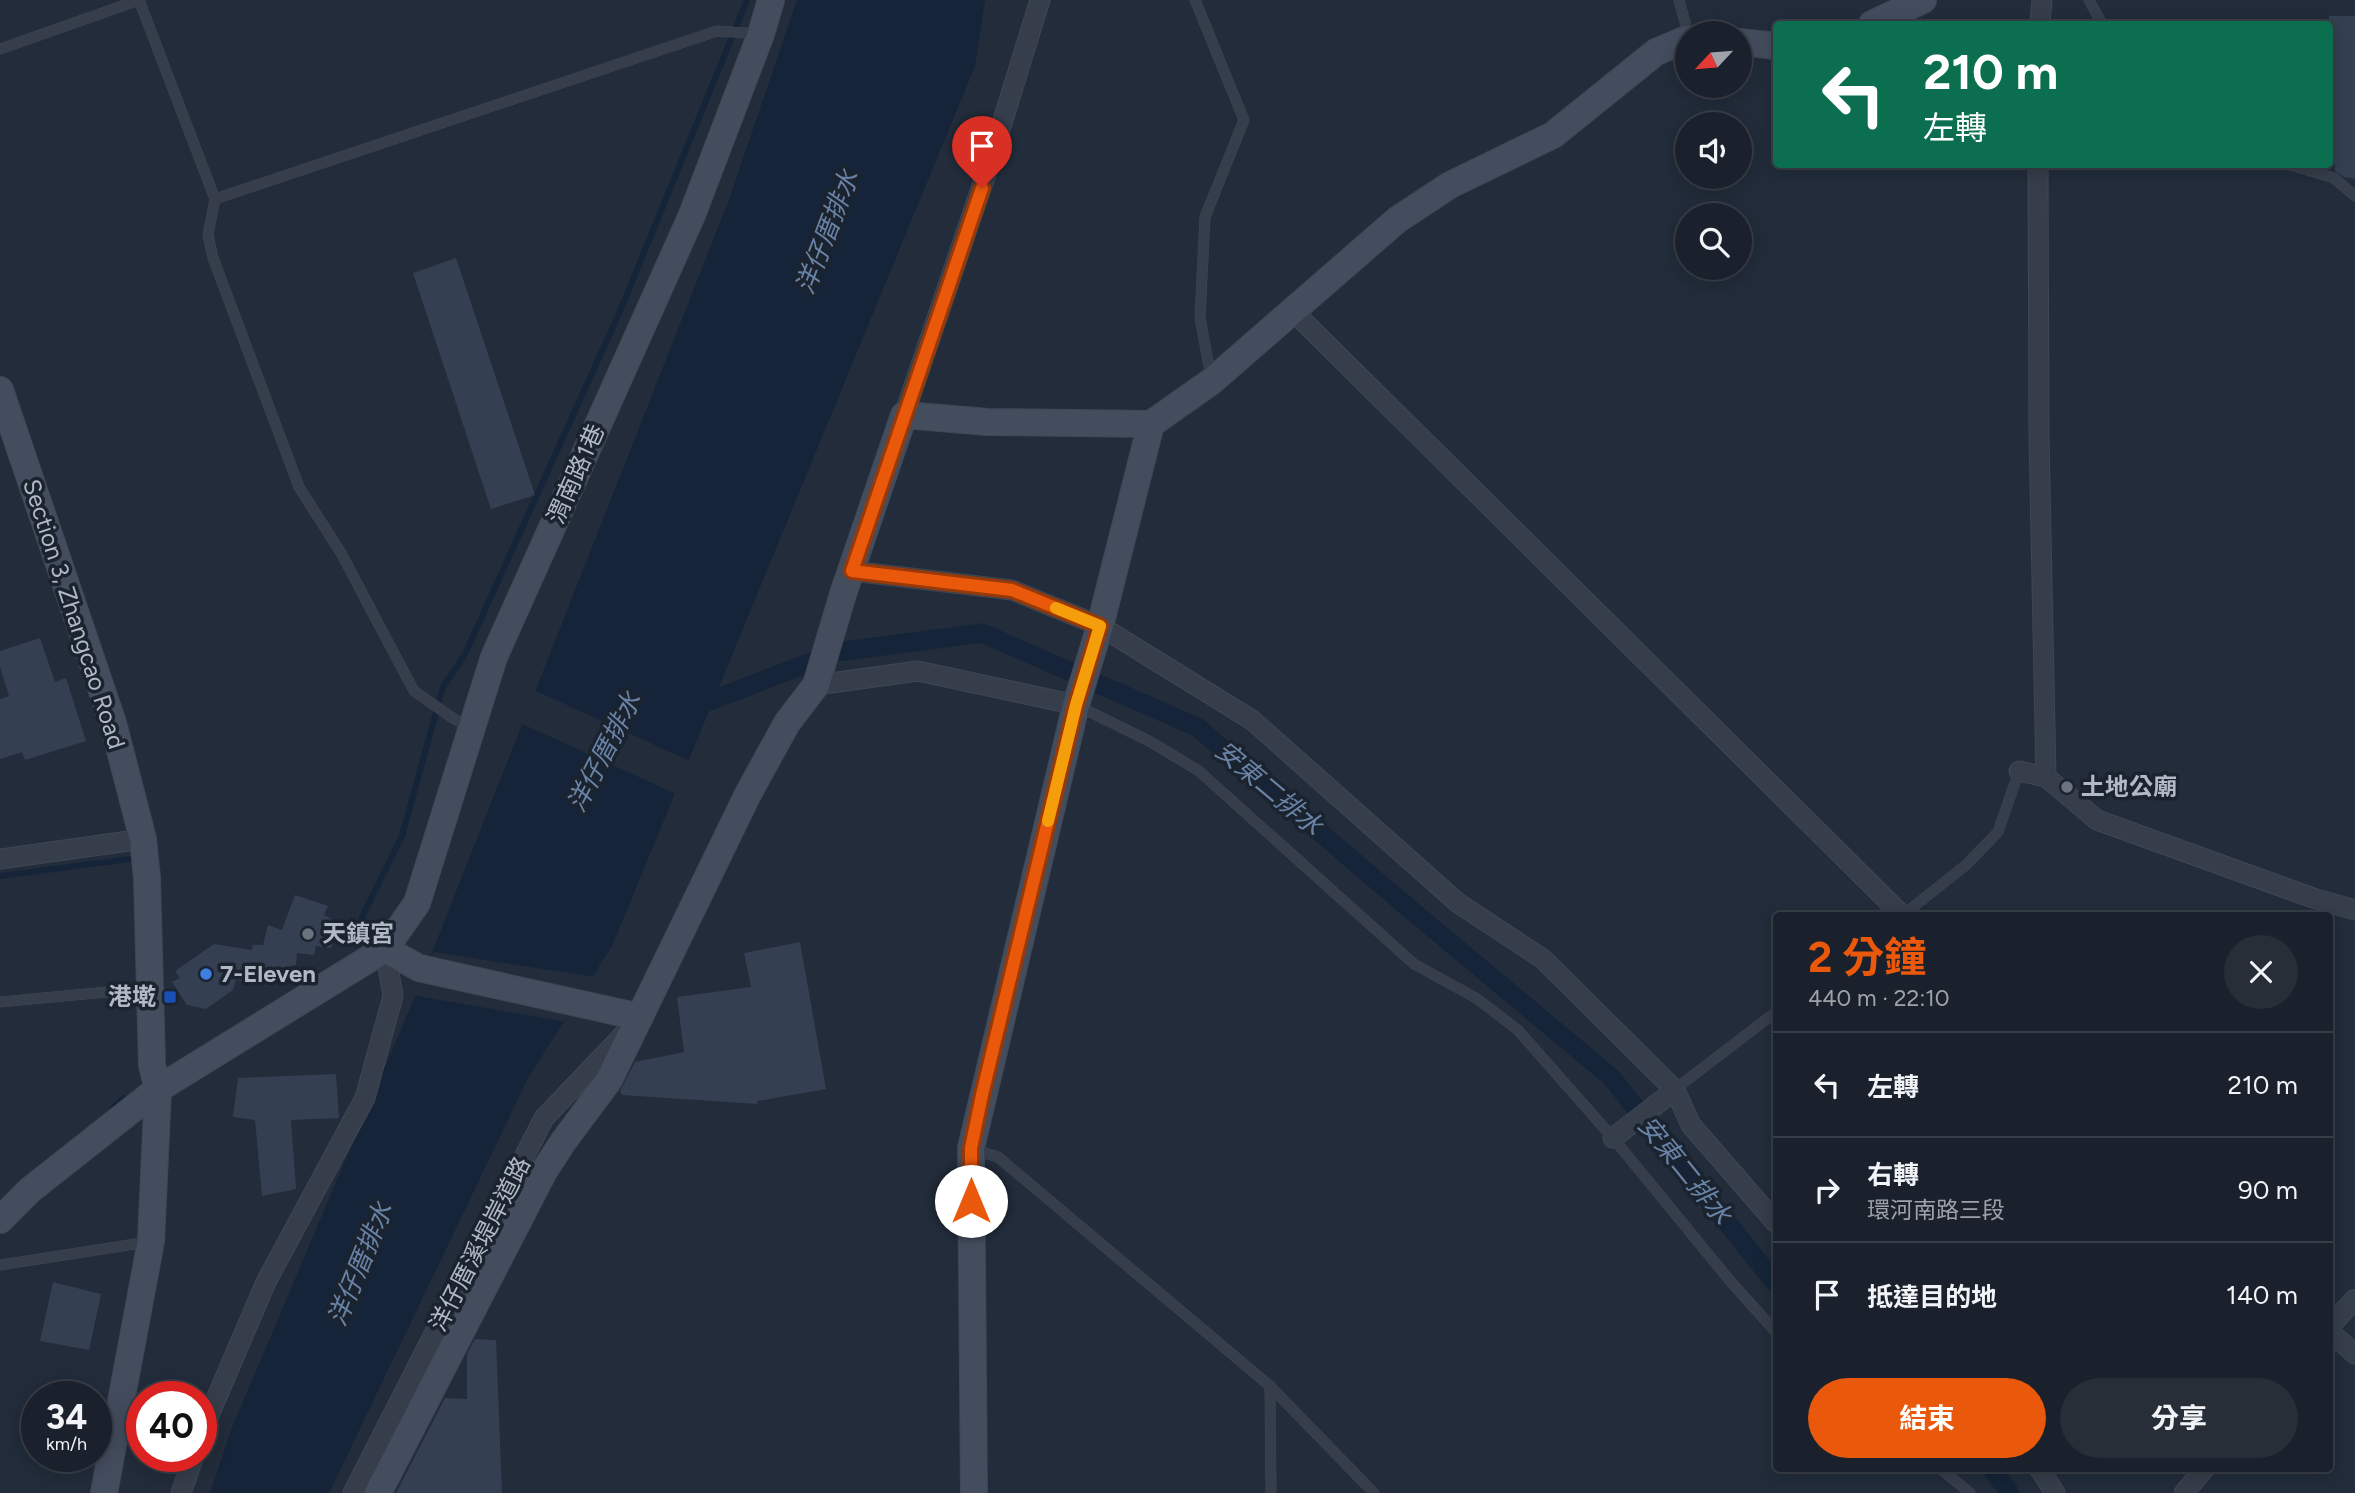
<!DOCTYPE html>
<html lang="zh-TW">
<meta charset="utf-8">
<style>
body{margin:0;font-family:Figtree,"Noto Sans TC",sans-serif;background:#272e38;color:#f1f3f6;height:100vh;display:flex;flex-direction:column;font-size:26px;white-space:nowrap}
*{box-sizing:border-box;margin:0}
p{font-size:23px;color:#9fa3a9}
.icon{flex:none;width:38px;height:38px;fill:none;stroke:currentColor;stroke-width:2;stroke-linecap:round;stroke-linejoin:round}
.map{position:relative;flex:1;overflow:hidden}
.panel{position:absolute;left:1773px;top:912px;width:560px;height:560px;display:flex;flex-direction:column;background:#1a212c;border-radius:7px;box-shadow:0 4px 18px #0003,0 0 0 2px #383e48}
.panel>*{flex:none}
.top-card{position:absolute;left:1773px;top:21px;width:560px;height:147px;border-radius:7px;box-shadow:0 4px 18px #0003,0 0 0 2px #383e48;background:#0b6e4f;color:#fff;overflow:hidden}
.needle{width:46px;rotate:244deg}
.tools{position:absolute;left:1675px;top:21px;display:grid;gap:14px}
.tools a{display:grid;place-items:center;width:77px;height:77px;border-radius:50%;background:#1a212c;box-shadow:0 4px 18px #0003,0 0 0 2px #383e48;font-size:35px}
.speed{position:absolute;left:21px;top:1381px;display:flex;gap:14px;font-size:35px;font-weight:700;text-align:center}
.speed>*{display:grid;place-content:center;width:91px;height:91px;border-radius:50%;background:#1a212c;box-shadow:0 4px 18px #0003,0 0 0 2px #383e48;line-height:1}
.speed small{font-size:18px;font-weight:400}
.speed .limit{border:10px solid #d22;background:#fff;color:#111}
.pin{position:absolute;display:grid;place-items:center;width:60px;height:60px;color:#fff;margin:-72px -30px;border-radius:50% 50% 50% 0;rotate:-45deg;box-shadow:0 0 7px #0007}
.pin .icon{rotate:45deg}
.me{position:absolute;width:77px;margin:-38px;rotate:0deg;stroke-linejoin:round;filter:drop-shadow(0 0 5px #0008)}
.turn{display:flex;align-items:center;gap:24px;height:147px;padding:0 35px;font-size:32px}
.turn .icon{width:91px;height:91px;stroke-width:2.5}
.turn b{display:block;font-size:49px;line-height:60px}
.round{display:grid;place-items:center;flex:none;width:74px;height:74px;border-radius:37px;background:#272e38}
.overview{display:flex;align-items:center;justify-content:space-between;height:119px;padding:0 35px}
h1{font-size:42px;font-weight:700;line-height:52px;color:#ea580c}
.button{display:flex;gap:14px;margin-top:auto;padding:14px 35px}
.button a{flex:1;height:80px;border-radius:42px;background:#ea580c;color:#fff;font-size:28px;font-weight:700;line-height:80px;text-align:center}
.button a+a{background:#272e38;color:#f1f3f6}
ul{padding:0;list-style:none}
li{display:flex;align-items:center;gap:21px;height:105px;padding:0 35px;border-top:2px solid #383e48}
li div{flex:1}
li b{display:block;font-size:26px}
li em{font-style:normal}
.map>svg:first-child{display:block}
.water{fill:#152438}
.pier{fill:#222c3a}
.lines{fill:none;stroke-linecap:round;stroke-linejoin:round}
.stream{stroke:#152438;stroke-width:6}
.canal{stroke:#152438;stroke-width:19}
.building{fill:#344051}
.lane-casing{stroke:#3f4754;stroke-width:11}
.street-casing{stroke:#3f4754;stroke-width:21}
.secondary-casing{stroke:#3f4754;stroke-width:28}
.lane{stroke:#363e4b;stroke-width:10}
.street{stroke:#363e4b;stroke-width:19}
.secondary{stroke:#444d5e;stroke-width:26}
.route-casing{stroke:#983908;stroke-width:18}
.route{stroke:#ea580c;stroke-width:12}
.slow{stroke:#f59e0b;stroke-width:12}
.worship-dot{fill:#6b7280;stroke:#1b232f;stroke-width:2.5}
.shop-dot{fill:#3f7fe0;stroke:#1b232f;stroke-width:2.5}
.transit-dot{fill:#1a4fb4;stroke:#1b232f;stroke-width:2.5}
.labels{text-anchor:middle;stroke-width:7;stroke-linejoin:round;paint-order:stroke}
.street-label{font-size:24px;fill:#b1b9c7;stroke:#1b232f}
.poi-label{font-size:24px;font-weight:bold;fill:#b1b9c7;stroke:#1b232f;text-anchor:start}
.water-label{font-size:26px;font-style:italic;fill:#6983a6;stroke:#1b232f}
</style>
<div class="map">
<svg width="2355" height="1493" viewBox="0 0 2355 1493">
<rect width="100%" height="100%" fill="#222c3a"/>
<!-- water -->
<polygon class="water" points="797,0 985,0 975,66 612,946 528,1078 329,1493 210,1493 231,1430 413,1001 729,200"/>
<!-- pier -->
<g class="pier">
<polygon points="532,689 692,762 678,795 518,722"/>
<polygon points="434,952 596,977 567,1022 411,995 420,973"/>
</g>
<g class="lines">
<!-- stream -->
<g class="stream">
<polyline points="0,876 130,859"/>
<polyline points="362,917 402,836 443,687 465,654 621,309 747,0"/>
<polyline points="113,1108 124,1098"/>
</g>
<!-- canal -->
<g class="canal">
<polyline points="689,709 837,652 982,633 1197,727 1398,899 1611,1077 1776,1284"/>
<polyline points="1991,1468 2010,1493"/>
</g>
</g>
<!-- building -->
<g class="building">
<polygon points="2329,16 2355,16 2355,179 2344,177 2335,171 2334,66 2329,66"/>
<polygon points="456,258 535,495 491,509 413,273"/>
<polygon points="40,638 55,682 66,678 86,741 25,760 22,752 0,759 0,699 9,696 0,667 0,651"/>
<polygon points="295,895 328,906 324,915 340,923 331,948 316,946 314,955 297,953 296,965 280,968 277,977 273,977 270,986 236,980 233,990 206,1009 187,1005 172,982 180,978 175,971 214,944 252,950 253,945 263,945 268,925 282,930"/>
<polygon points="800,942 826,1089 757,1101 757,1104 622,1095 620,1091 635,1062 684,1052 677,997 751,987 744,953"/>
<polygon points="336,1074 339,1118 291,1120 296,1189 262,1196 255,1120 233,1117 238,1078"/>
<polygon points="53,1282 101,1294 89,1350 40,1341"/>
<polygon points="475,1339 496,1340 502,1493 396,1493 445,1398 467,1399 467,1354"/>
</g>
<g class="lines">
<defs>
<g id="lane">
<polyline points="139,0 215,199 208,235 213,258 299,487 341,553 414,691 454,719 471,726"/>
<polyline points="1195,0 1244,120 1205,217 1200,318 1211,377"/>
<polyline points="1679,0 1688,33"/>
<polyline points="2089,0 2102,24"/>
<polyline points="0,49 139,0"/>
<polyline points="2287,164 2334,178 2355,196"/>
<polyline points="215,199 717,31 760,34"/>
<polyline points="1076,705 1151,742 1199,771 1414,964 1476,998 1518,1030 1613,1138 1731,1282 1776,1332"/>
<polyline points="1903,915 1966,865 1998,832 2019,771"/>
<polyline points="0,1002 149,988"/>
<polyline points="1674,1090 1776,1012"/>
<polyline points="973,1149 998,1157 1270,1386 1374,1493"/>
<polyline points="0,1265 148,1242"/>
<polyline points="1270,1386 1271,1493"/>
<polyline points="1940,1468 1970,1493"/>
</g>
<g id="street">
<polyline points="2040,24 2042,0"/>
<polyline points="2038,164 2039,436 2046,777"/>
<polyline points="1292,310 1902,915"/>
<polyline points="904,415 990,162 1040,0"/>
<polyline points="852,571 1012,590 1100,626 1252,720 1458,903 1543,959 1675,1090 1691,1125 1776,1223"/>
<polyline points="816,685 918,671 1076,705"/>
<polyline points="2019,771 2046,777 2097,820 2313,898 2355,910"/>
<polyline points="0,859 143,839"/>
<polyline points="1613,1138 1666,1097"/>
<polyline points="2329,1327 2355,1299"/>
<polyline points="2329,1331 2355,1354"/>
<polyline points="201,1434 266,1282 365,1098 393,996 385,949"/>
<polyline points="2039,1468 2055,1493"/>
<polyline points="181,1493 194,1456"/>
<polyline points="353,1493 544,1118 627,1031"/>
<polyline points="2184,1493 2205,1468"/>
</g>
<g id="secondary">
<polyline points="1872,24 1923,0"/>
<polyline points="1740,42 1776,46"/>
<polyline points="0,390 113,723 143,839 147,878 152,1065 158,1089 151,1241 104,1493"/>
<polyline points="385,949 419,968 640,1017"/>
<polyline points="0,1220 30,1190 158,1089 385,949 417,903 494,657 692,215 761,34 771,0"/>
<polyline points="378,1493 543,1173 563,1142 609,1080 748,794 787,723 816,685 843,594 904,415 988,422 1151,424 1212,381 1397,220 1450,185 1553,135 1656,52 1687,39"/>
<polyline points="974,1493 971,1148 1076,705 1100,626 1151,424"/>
</g>
</defs>
<!-- lane casing -->
<use href="#lane" class="lane-casing"/>
<!-- street casing -->
<use href="#street" class="street-casing"/>
<!-- secondary casing -->
<use href="#secondary" class="secondary-casing"/>
<!-- lane -->
<use href="#lane" class="lane"/>
<!-- street -->
<use href="#street" class="street"/>
<!-- secondary -->
<use href="#secondary" class="secondary"/>
</g>
<g class="lines">
<defs>
<polyline id="route" points="971,1201 971,1148 982,1095 1076,705 1100,626 1012,590 852,571 982,188"/>
</defs>
<!-- route casing -->
<use href="#route" class="route-casing"/>
<!-- route -->
<use href="#route" class="route"/>
<!-- slow -->
<polyline class="slow" points="1048,821 1076,705 1100,626 1056,608"/>
</g>
<!-- markers -->
<g class="worship-dot">
<circle cx="2067" cy="787" r="7"/>
<circle cx="308" cy="934" r="7"/>
</g>
<circle class="shop-dot" cx="206" cy="974" r="7"/>
<rect class="transit-dot" x="163" y="990" width="14" height="14" rx="3.5"/>
<g class="labels">
<!-- street labels -->
<g class="street-label">
<text transform="translate(576 474) rotate(-66)" y="8">渭南路1巷</text>
<text transform="translate(74 614) rotate(72)" y="8">Section 3, Zhangcao Road</text>
<text transform="translate(480 1244) rotate(-63)" y="8">洋仔厝溪堤岸道路</text>
</g>
<!-- poi labels -->
<g class="poi-label">
<text x="2081" y="795">土地公廟</text>
<text x="322" y="942">天鎮宮</text>
<text x="220" y="982">7-Eleven</text>
<text x="156" y="1005" text-anchor="end">港墘</text>
</g>
<!-- water labels -->
<g class="water-label">
<text transform="translate(827 232) rotate(-69)" y="9">洋仔厝排水</text>
<text transform="translate(604 752) rotate(-63)" y="9">洋仔厝排水</text>
<text transform="translate(1269 788) rotate(40)" y="9">安東二排水</text>
<text transform="translate(1685 1170) rotate(51)" y="9">安東二排水</text>
<text transform="translate(360 1264) rotate(-68)" y="9">洋仔厝排水</text>
</g>
</g>
</svg>
<div class="tools">
<a><svg class="needle" viewBox="-14 -14 28 28"><path d="M0-13l5 13h-10z" fill="#e53935"/><path d="M0 13l5-13h-10z" fill="#9fa3a9"/></svg></a>
<a><svg class="icon" aria-label="sound" viewBox="0 0 24 24"><path d="M4 9h4l5-4v14l-5-4H4zM17 9q2 3 0 6"/></svg></a>
<a><svg class="icon" aria-label="search" viewBox="0 0 24 24"><circle cx="10" cy="10" r="6"/><path d="M15 15l6 6"/></svg></a>
</div>
<div class="speed"><div>34<small>km/h</small></div><div class="limit">40</div></div>
<div class="pin" style="left:982px;top:188px;background:#d93025"><svg class="icon" aria-label="arrive" viewBox="0 0 24 24"><path d="M6 21V4h12l-3 4 3 4H6"/></svg></div>
<svg class="me" style="left:971px;top:1201px" viewBox="-20 -20 40 40"><circle r="19" fill="#fff"/><path d="M0-13L10 11 0 6-10 11z" fill="#ea580c"/></svg>
<div class="top-card">
<div class="turn"><svg class="icon" aria-label="left" viewBox="0 0 24 24"><path d="M17 20v-9H6M10 6l-5 5 5 5"/></svg><div><b>210 m</b>左轉</div></div>
</div>
<section class="panel">
<div class="overview"><div><h1>2 分鐘</h1><p>440 m · 22:10</p></div><a class="round"><svg class="icon" aria-label="close" viewBox="0 0 24 24"><path d="M6 6l12 12M18 6L6 18"/></svg></a></div>
<ul>
<li><svg class="icon" aria-label="left" viewBox="0 0 24 24"><path d="M17 20v-9H6M10 6l-5 5 5 5"/></svg><div><b>左轉</b></div><em>210 m</em></li>
<li><svg class="icon" aria-label="right" viewBox="0 0 24 24"><path d="M7 20v-9h11M14 6l5 5-5 5"/></svg><div><b>右轉</b><p>環河南路三段</p></div><em>90 m</em></li>
<li><svg class="icon" aria-label="arrive" viewBox="0 0 24 24"><path d="M6 21V4h12l-3 4 3 4H6"/></svg><div><b>抵達目的地</b></div><em>140 m</em></li>
</ul>
<div class="button"><a>結束</a><a>分享</a></div>
</section>
</div>
